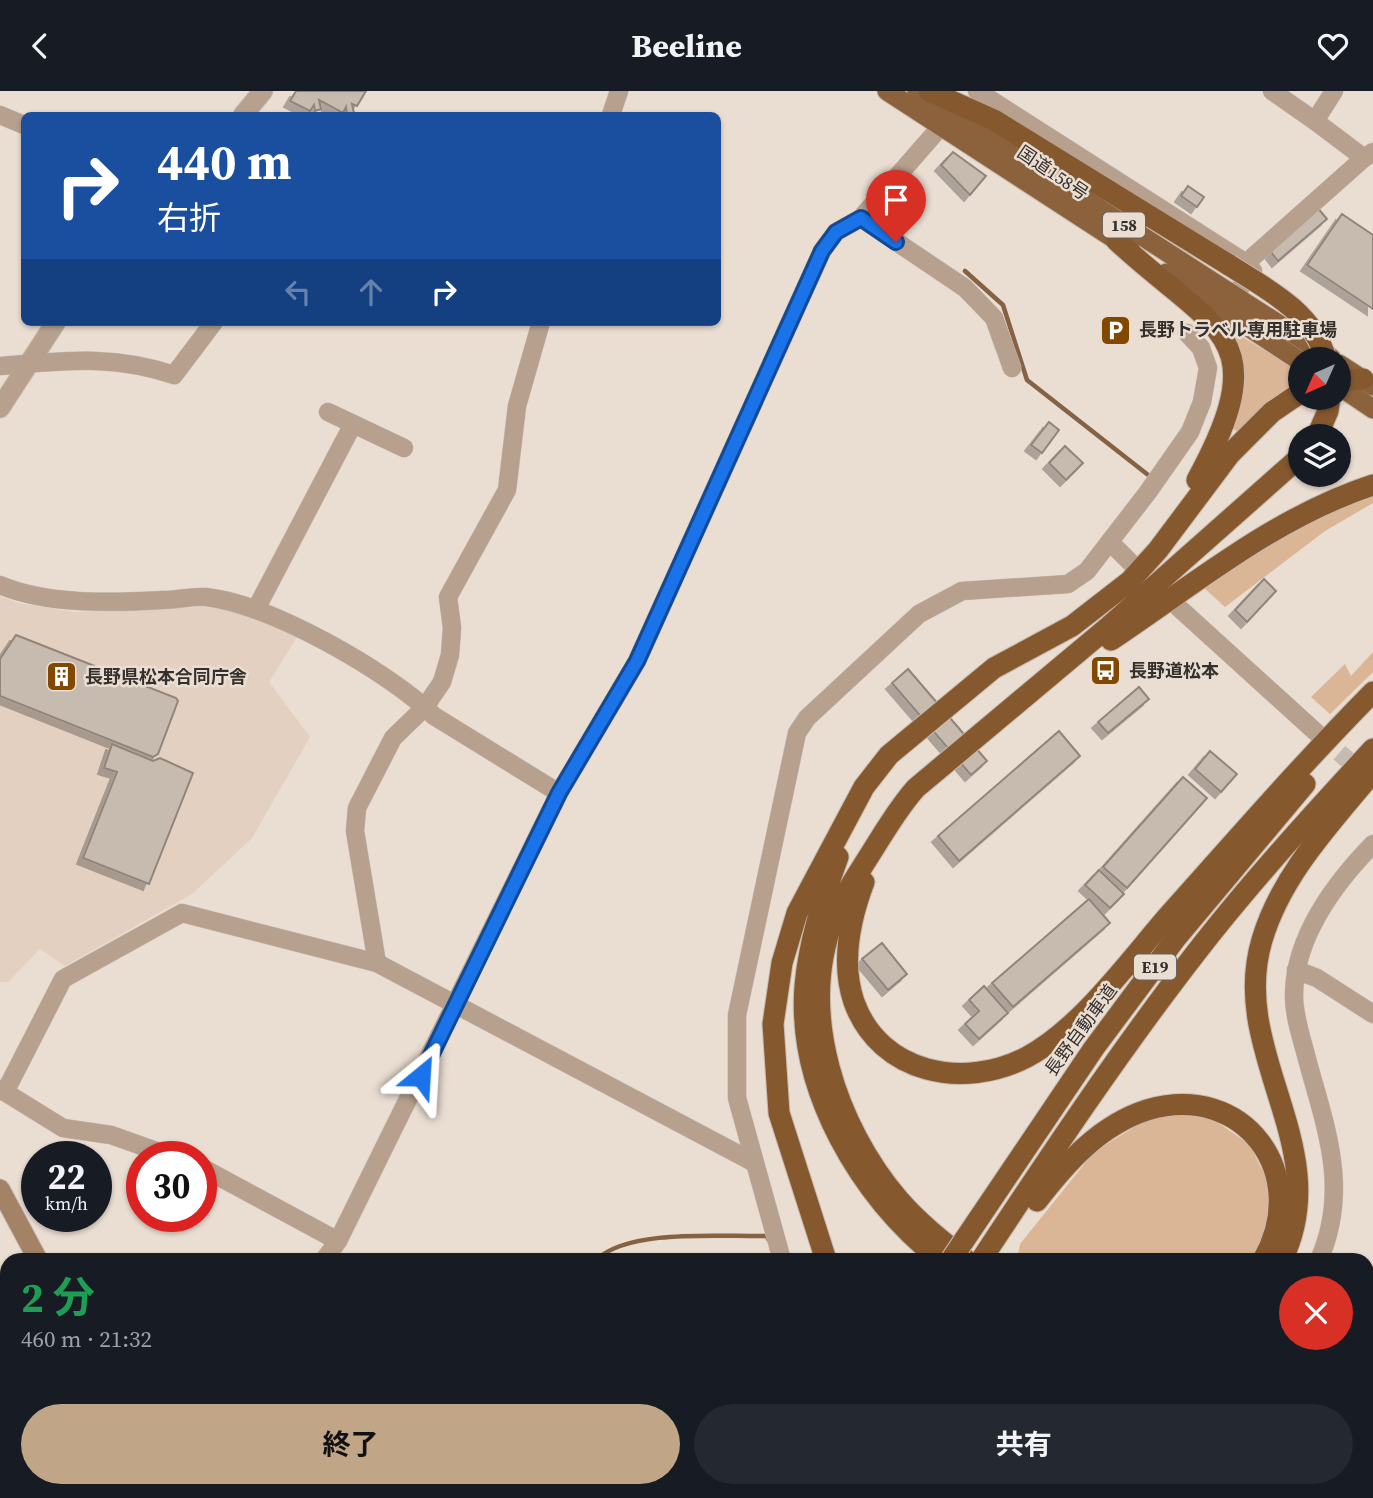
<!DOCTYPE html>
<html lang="ja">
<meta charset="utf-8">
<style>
body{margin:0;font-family:"Source Serif 4","Noto Sans JP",serif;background:#242831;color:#f1f3f6;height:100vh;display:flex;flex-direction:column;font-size:26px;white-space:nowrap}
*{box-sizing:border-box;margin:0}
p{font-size:23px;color:#9ea1a6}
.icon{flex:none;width:38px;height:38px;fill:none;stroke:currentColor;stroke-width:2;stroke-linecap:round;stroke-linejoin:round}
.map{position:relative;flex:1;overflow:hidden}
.side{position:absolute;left:0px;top:1162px;width:1374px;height:245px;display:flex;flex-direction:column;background:#171b24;border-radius:21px 21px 0 0;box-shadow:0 2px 5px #0004}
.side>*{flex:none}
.guide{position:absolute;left:21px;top:21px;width:700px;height:214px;border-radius:10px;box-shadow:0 2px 5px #0004;background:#1a4fa0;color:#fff;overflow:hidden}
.needle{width:46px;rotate:225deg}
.tools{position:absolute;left:1288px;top:256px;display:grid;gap:14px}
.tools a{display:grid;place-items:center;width:63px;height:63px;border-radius:50%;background:#171b24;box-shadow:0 2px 5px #0004;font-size:35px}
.speed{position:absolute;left:21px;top:1050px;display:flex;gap:14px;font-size:35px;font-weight:700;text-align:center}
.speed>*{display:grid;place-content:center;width:91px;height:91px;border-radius:50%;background:#171b24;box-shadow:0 2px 5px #0004;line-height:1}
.speed small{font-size:18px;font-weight:400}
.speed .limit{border:10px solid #d22;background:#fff;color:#111}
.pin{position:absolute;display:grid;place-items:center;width:60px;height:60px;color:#fff;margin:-72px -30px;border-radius:50% 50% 50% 0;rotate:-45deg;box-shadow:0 0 7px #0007}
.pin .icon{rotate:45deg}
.me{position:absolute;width:77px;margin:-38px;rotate:27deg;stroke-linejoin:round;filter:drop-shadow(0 0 5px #0008)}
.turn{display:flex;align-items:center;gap:24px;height:147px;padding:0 21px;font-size:32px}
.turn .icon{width:91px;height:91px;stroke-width:2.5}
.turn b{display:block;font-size:49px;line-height:60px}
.lanes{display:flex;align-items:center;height:66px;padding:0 21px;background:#0003;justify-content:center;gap:35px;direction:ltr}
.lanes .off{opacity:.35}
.round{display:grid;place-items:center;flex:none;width:74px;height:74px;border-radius:37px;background:#242831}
.summary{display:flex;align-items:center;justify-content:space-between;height:119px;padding:0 21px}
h1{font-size:42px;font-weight:700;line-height:52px;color:#1e9e55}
.button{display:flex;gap:14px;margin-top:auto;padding:14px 21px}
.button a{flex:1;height:80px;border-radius:42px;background:#c0a687;color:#111;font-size:28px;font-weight:700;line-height:80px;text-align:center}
.button a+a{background:#242831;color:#f1f3f6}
header{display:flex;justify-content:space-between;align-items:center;height:91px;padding:0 21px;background:#171b24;font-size:32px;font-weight:700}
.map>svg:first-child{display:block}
.built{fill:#e4d0c0}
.green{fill:#dab596}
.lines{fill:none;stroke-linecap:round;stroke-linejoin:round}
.stream{stroke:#856243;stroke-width:4.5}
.building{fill:#c7baaf;stroke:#91847a;stroke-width:2;filter:url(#shadow)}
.minor-tunnel{stroke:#c6bab1;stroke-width:18;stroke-dasharray:18 9;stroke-linecap:butt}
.minor-casing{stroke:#c6bab1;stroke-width:19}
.tertiary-casing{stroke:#c6bab1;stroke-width:21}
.secondary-casing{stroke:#c6bab1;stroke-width:21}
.trunk-casing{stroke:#c6bab1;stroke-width:21}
.motorway-casing{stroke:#c6bab1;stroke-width:23}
.minor{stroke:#b7a18e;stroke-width:18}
.tertiary{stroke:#b7a18e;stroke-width:19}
.secondary{stroke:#a38266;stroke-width:19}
.trunk{stroke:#8c623c;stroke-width:19}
.motorway{stroke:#85582e;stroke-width:21}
.motorway-bridge-casing{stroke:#c6bab1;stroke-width:23;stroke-linecap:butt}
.motorway-bridge{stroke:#85582e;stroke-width:21}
.route-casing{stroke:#114b97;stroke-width:18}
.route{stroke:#1a73e8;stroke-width:12}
.labels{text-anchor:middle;stroke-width:5;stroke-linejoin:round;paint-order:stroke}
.shield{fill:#eaddd2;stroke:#6b645e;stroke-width:2}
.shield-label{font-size:16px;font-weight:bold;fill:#35302c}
.street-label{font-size:18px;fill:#35302c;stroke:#eaddd2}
.poi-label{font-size:18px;font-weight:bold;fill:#35302c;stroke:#eaddd2;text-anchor:start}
</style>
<header><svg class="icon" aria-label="back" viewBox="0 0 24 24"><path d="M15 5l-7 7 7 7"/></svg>Beeline<svg class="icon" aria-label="heart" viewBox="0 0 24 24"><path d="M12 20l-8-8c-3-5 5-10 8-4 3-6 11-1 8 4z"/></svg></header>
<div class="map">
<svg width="1373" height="1407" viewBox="0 0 1373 1407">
<defs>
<filter id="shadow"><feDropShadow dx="-6" dy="6" stdDeviation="0" flood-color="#0004"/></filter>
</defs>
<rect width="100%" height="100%" fill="#eaddd2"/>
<!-- built -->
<polygon class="built" points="0,505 18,512 75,521 189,515 232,518 295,543 296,548 269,591 310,646 252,747 192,803 65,875 40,858 8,891 0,891"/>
<!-- green -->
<g class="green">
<polygon points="1237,243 1300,280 1300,293 1240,342 1229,336 1243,293 1235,247"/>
<polygon points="1373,401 1373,412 1325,440 1225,516 1203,496 1292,439"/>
<polygon points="1373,561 1373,581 1330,623 1311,606 1345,573 1351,585"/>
<polygon points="1184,1021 1211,1027 1249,1053 1268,1090 1274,1112 1253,1169 1017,1169 1020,1153 1094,1061 1151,1026"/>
</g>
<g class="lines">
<!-- stream -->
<g class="stream">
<polyline points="965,180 1003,214 1027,289 1152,387"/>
<path d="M 596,1169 C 629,1137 722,1146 767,1145 L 768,1148"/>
<polyline points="0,1287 7,1287"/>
<polyline points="1367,1379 1373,1378"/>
<polyline points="156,1400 161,1407"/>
</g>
</g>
<!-- building -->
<g class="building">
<polygon points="296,0 366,0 357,15 352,13 354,22 347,23 346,16 343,22 319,9 321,18 315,20 314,14 310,20 290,10"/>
<polygon points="953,61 986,85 970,104 941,74"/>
<polygon points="1188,95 1204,106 1197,116 1181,105"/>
<polygon points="1316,115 1327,128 1278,170 1267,156"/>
<polygon points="1342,123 1373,144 1373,218 1307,174"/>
<polygon points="1049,331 1059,339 1042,362 1031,354"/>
<polygon points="1065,355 1083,372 1066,389 1049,372"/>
<polygon points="1264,488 1276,500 1247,531 1235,519"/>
<polygon points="16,544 176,607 178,610 158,663 153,666 0,605 0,568"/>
<polygon points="908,578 987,670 971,684 892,592"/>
<polygon points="1139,596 1149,608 1108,642 1098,631"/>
<polygon points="1059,640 1080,665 959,770 938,745"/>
<polygon points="112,653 153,670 160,667 193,682 149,793 83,767 117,681 104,677"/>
<polygon points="1210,660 1237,683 1221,701 1195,678"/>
<polygon points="1183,686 1207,707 1127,797 1103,776"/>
<polygon points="1099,779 1124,803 1110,817 1085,794"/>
<polygon points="1089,808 1110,832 1013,916 992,892"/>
<polygon points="882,852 907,883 888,899 862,868"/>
<polygon points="984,895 1008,922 979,948 965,933 979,920 969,909"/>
</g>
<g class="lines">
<!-- minor-tunnel -->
<polyline class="minor-tunnel" points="1319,644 1366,685"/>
<defs>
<g id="minor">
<polyline points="977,0 1246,172 1253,180 1234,205"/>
<polyline points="1272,0 1315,30 1334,0"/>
<polyline points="0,24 24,34"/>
<polyline points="611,24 619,0"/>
<polyline points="1315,30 1364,67 1373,61"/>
<polyline points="861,127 965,197 994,227 1012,277"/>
<polyline points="1246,172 1364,67"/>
<path d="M 0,275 C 63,270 112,263 174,284 L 214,231"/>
<polyline points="328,321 404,357"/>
<polyline points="1110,451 1130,471"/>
<path d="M 0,494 C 47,514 113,512 163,509 C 177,509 192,505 206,506 C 270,513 388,580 434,625 L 559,702"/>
<polyline points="1178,516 1319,644"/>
<polyline points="256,518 352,335"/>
<polyline points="377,872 355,740 357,717 393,647 425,616 442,591 450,564 452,537 448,506 507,399 517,315 541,231"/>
<polyline points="1296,879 1317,887 1373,923"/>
<polyline points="0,998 63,1037 111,1044 173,1066"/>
<polyline points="5,1001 63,888 182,822 377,872 753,1071"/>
<polyline points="201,1076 338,1150"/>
<polyline points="324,1169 338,1150 559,702 637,570 822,160 836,141 861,127 942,34"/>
<polyline points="782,1169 737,1007 737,924 797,642 807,627 919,523 962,500 1068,493 1087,480 1148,401 1190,341 1202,311 1208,277 1201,257 1187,242"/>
<path d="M 1319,1169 C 1350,1098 1326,1038 1307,968 C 1302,948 1294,926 1294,905 C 1294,847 1334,793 1373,753"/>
<polyline points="1367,1220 1373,1224"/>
<polyline points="0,1299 7,1299"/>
<polyline points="0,1361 7,1358"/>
<polyline points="601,1400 631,1407"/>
<polyline points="716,1407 720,1400"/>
<polyline points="887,1407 892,1400"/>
<polyline points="1179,1407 1182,1400"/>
</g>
<g id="tertiary">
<polyline points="243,24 263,0"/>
<polyline points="0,317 56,231"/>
</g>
<g id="secondary">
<polyline points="0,1098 38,1169"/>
<polyline points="176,1400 182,1407"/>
</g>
<g id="trunk">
<polyline points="887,0 1130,158"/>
<polyline points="917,0 1331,267"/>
<polyline points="1166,182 1300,270"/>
<polyline points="1339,273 1373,295"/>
<polyline points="1339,295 1373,318"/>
</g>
<g id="motorway">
<polyline points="929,0 994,29 1229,174"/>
<path d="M 1117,150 C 1215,241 1277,242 1197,389"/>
<polyline points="1339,290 1363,288"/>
<polyline points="1317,345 1328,320 1330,306"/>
<path d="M 1111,549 C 1195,493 1275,426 1373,394"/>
<path d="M 838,766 C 823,808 809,850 805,895 C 797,1000 861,1106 940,1169"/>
<path d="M 864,791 C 850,828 841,873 854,911 C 880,983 964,999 1027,966 C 1081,937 1129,870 1169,824 C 1236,749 1302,673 1373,601"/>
<path d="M 1037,1110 C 1066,1072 1100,1034 1147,1019 C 1244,990 1312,1083 1263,1169"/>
<polyline points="963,1151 1094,957 1176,847 1305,693"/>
<polyline points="826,1169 779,1022 773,933 782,872 797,822 864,696 889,664 994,577 1072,535 1130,490 1158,459 1230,363 1272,321 1300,302"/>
<path d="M 966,1169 C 942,1150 919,1132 899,1109 C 836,1035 797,922 834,827 C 843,804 858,783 871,762 C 885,740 898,717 916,697 L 1107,537 L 1300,366"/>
<path d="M 981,1169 C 1049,1066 1119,961 1195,863 C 1250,792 1312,724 1373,658"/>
<path d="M 1282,1169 C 1337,1057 1228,962 1262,849 C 1281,784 1331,732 1373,681"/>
<polyline points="764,1407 768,1400"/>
<polyline points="790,1407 795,1400"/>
<polyline points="822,1407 827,1400"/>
</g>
</defs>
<!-- minor casing -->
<use href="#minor" class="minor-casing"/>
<!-- tertiary casing -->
<use href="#tertiary" class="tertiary-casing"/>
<!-- secondary casing -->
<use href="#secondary" class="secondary-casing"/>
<!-- trunk casing -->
<use href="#trunk" class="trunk-casing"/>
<!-- motorway casing -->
<use href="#motorway" class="motorway-casing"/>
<!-- minor -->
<use href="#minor" class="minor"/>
<!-- tertiary -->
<use href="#tertiary" class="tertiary"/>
<!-- secondary -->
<use href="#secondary" class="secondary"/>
<!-- trunk -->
<use href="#trunk" class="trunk"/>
<!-- motorway -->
<use href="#motorway" class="motorway"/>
<defs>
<g id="motorway-bridge">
<path d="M 1229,174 C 1267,198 1313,221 1326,268"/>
<polyline points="951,1169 963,1151"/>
</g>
</defs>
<!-- motorway-bridge casing -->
<use href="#motorway-bridge" class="motorway-bridge-casing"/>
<!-- motorway-bridge -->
<use href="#motorway-bridge" class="motorway-bridge"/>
</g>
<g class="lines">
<defs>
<polyline id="route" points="421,985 559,702 637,570 822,160 836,141 861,127 896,151"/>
</defs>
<!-- route casing -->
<use href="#route" class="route-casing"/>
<!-- route -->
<use href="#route" class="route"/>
</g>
<!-- icons -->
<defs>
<symbol id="parking-square" viewBox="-11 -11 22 22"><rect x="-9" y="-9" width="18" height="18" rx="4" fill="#834800" stroke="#eaddd2"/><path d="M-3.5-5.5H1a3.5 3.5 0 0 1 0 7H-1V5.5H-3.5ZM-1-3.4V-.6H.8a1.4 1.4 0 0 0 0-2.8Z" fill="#fff"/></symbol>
<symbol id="bus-square" viewBox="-11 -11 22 22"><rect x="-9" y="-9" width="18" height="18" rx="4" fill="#834800" stroke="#eaddd2"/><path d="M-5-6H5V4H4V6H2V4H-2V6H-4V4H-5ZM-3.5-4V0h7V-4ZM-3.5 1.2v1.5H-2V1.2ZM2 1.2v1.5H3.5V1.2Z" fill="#fff"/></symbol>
<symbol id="building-square" viewBox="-11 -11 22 22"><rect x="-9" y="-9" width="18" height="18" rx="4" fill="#834800" stroke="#eaddd2"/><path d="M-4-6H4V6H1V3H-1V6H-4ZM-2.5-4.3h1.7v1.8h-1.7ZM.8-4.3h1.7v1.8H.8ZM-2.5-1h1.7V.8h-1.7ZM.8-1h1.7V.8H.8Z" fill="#fff"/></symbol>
</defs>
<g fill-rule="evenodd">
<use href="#parking-square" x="1098" y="222" width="35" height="35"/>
<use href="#bus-square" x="1088" y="562" width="35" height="35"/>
<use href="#building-square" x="44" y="568" width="35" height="35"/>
</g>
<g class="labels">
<!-- shield labels -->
<g class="shield">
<rect x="1103" y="121.5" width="42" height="25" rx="5"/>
<rect x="1134" y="863.5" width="42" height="25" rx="5"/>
</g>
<g class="shield-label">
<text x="1124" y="140">158</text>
<text x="1155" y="882">E19</text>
</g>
<!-- street labels -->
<g class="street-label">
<text transform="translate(1053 82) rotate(34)" y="6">国道158号</text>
<text transform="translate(1081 939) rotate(-54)" y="6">長野自動車道</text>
</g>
<!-- poi labels -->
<g class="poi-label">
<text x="1139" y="245">長野トラベル専用駐車場</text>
<text x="1129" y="586">長野道松本</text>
<text x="85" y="592">長野県松本合同庁舎</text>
</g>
</g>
</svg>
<div class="tools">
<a><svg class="needle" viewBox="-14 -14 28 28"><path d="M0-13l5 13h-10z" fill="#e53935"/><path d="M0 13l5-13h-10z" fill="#9ea1a6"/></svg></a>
<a><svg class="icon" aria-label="layers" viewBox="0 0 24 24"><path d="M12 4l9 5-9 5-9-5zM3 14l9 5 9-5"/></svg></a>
</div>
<div class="speed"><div>22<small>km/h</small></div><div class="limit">30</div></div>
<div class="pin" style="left:896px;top:151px;background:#d93025"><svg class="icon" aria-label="arrive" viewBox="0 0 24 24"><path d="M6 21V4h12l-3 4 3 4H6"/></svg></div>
<svg class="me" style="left:421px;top:985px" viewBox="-20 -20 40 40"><path d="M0-17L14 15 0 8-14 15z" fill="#1a73e8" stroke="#fff" stroke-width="4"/></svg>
<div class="guide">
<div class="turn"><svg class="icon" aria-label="right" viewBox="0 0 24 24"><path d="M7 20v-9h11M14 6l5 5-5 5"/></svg><div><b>440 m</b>右折</div></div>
<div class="lanes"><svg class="icon off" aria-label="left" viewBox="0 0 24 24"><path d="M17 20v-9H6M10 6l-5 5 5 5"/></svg><svg class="icon off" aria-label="ahead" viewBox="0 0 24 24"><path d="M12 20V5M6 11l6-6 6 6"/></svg><svg class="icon" aria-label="right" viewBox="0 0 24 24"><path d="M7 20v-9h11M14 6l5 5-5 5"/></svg></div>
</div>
<section class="side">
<div class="summary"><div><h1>2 分</h1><p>460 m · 21:32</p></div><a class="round" style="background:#d93025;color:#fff"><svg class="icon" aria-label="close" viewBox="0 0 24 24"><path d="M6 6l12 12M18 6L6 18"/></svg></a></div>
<div class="button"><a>終了</a><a>共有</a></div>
</section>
</div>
